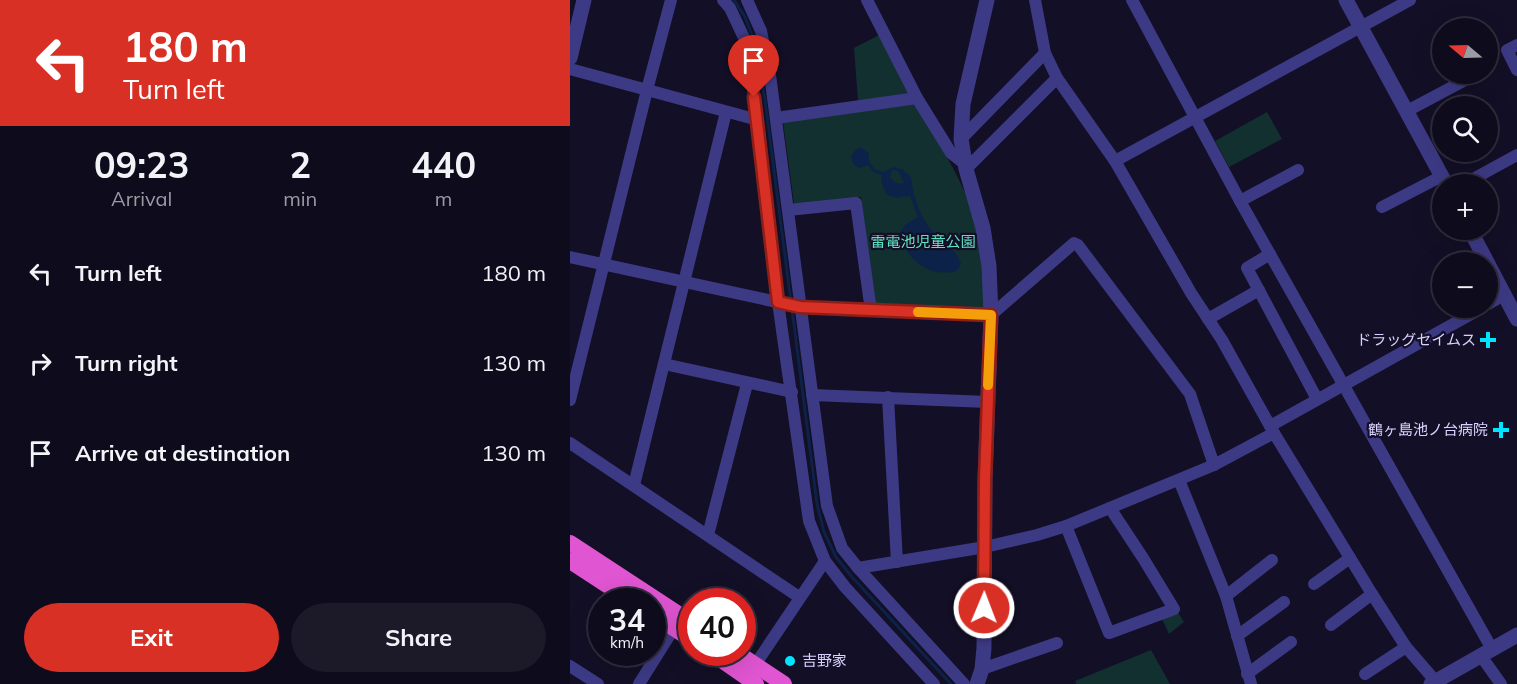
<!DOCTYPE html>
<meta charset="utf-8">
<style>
body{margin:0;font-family:Mulish,"Noto Sans JP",sans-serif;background:#1c1929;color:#f1f3f6;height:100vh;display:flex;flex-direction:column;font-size:22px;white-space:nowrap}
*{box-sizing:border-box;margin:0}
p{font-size:20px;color:#9b9ba3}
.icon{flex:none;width:33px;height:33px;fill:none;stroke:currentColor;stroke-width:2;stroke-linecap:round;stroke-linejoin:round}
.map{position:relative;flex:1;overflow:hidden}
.side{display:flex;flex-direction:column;background:#0e0b1c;width:570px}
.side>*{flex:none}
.top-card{background:#d93025;color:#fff;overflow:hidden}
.needle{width:39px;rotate:289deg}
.buttons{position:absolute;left:862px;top:18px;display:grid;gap:12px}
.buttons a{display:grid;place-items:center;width:66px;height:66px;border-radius:50%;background:#0e0b1c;box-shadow:0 6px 24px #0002,0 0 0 2px #2e2b3b;font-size:30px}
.speed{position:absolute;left:18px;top:588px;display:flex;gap:12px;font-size:30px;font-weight:700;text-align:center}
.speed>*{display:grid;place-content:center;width:78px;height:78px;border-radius:50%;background:#0e0b1c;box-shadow:0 6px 24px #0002,0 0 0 2px #2e2b3b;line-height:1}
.speed small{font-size:15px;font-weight:400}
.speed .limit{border:9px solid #d22;background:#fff;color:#111}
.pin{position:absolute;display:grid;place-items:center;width:51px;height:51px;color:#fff;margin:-62px -26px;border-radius:50% 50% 50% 0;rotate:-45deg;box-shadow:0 0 6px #0007}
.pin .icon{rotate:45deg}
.me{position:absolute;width:66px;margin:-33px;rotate:1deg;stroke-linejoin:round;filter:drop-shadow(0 0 4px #0008)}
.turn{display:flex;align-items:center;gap:21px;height:126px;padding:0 24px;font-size:27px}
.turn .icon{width:78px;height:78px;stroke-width:2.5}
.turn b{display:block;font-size:42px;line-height:51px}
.eta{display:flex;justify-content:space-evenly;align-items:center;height:102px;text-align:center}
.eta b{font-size:36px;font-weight:700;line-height:42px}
.button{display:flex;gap:12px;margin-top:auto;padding:12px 24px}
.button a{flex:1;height:69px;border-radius:36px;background:#d93025;color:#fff;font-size:24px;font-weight:700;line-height:69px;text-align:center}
.button a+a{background:#1c1929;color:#f1f3f6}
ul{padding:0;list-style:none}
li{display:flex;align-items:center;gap:18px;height:90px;padding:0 24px}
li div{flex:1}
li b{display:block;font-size:22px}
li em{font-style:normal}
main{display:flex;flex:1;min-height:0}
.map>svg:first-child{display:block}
.green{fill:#12302f}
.water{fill:#0c2248;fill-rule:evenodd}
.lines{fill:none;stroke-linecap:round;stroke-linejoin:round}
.stream{stroke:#0c2248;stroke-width:3}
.minor{stroke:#3d3a85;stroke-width:12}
.tertiary{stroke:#3d3a85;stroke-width:15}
.trunk{stroke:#e055d1;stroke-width:16}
.route-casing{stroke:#8d1f18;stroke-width:15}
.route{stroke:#d93025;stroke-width:10}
.slow{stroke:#f59e0b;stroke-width:10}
.poi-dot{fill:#00e5ff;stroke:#130f26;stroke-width:2}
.labels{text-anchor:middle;stroke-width:4.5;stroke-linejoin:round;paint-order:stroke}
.park-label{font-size:15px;fill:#5fe0c0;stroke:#130f26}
.poi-label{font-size:15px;fill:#d9d4ff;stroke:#130f26;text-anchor:end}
</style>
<main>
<section class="side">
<div class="top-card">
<div class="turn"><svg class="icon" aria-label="left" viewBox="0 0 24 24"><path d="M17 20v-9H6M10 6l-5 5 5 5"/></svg><div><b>180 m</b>Turn left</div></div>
</div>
<div class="eta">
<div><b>09:23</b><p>Arrival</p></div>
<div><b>2</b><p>min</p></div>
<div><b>440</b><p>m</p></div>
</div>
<ul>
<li><svg class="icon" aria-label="left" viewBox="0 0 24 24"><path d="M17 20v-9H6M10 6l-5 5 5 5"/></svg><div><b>Turn left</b></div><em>180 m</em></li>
<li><svg class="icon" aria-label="right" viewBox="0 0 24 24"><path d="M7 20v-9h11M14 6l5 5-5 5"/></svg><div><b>Turn right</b></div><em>130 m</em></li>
<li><svg class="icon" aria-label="arrive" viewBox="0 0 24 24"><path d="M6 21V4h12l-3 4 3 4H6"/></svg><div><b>Arrive at destination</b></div><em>130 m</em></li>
</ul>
<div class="button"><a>Exit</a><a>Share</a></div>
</section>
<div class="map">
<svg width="947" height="684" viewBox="0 0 947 684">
<rect width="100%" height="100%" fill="#130f26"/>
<!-- green -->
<g class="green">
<polygon points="309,35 339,89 338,95 288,101 284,48"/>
<path d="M 345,103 C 368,142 395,182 407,226 C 413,253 413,281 414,309 L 305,303 L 291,197 L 224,204 L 213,122 Z"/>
<polygon points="697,112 712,139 659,167 645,141"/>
<polygon points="607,611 614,622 599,634 591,617"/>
<polygon points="581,650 600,684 506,684 505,681"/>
</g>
<!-- water -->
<path class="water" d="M 288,148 L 292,148 L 299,153 L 299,161 L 305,170 L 314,172 L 323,167 L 332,169 L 341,177 C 343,197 350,218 364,233 C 376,245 385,247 391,264 L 387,271 C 358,278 335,260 330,232 L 336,224 L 348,217 L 340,196 L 326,198 L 317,195 L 311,182 L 312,175 L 303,172 L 298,165 L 290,168 L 283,164 L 281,155 ZM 322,170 L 328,171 L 334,183 C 328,185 323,182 320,177 Z"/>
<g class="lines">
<!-- stream -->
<g class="stream">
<polyline points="164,0 175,17 185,43 195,100 221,303"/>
<polyline points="222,309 247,504 254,532 266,557 282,577 381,684"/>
</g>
<!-- minor -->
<g class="minor">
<polyline points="153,0 160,8 175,40 188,120 208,302 239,521 255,561 275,587 364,684"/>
<polyline points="177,0 191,31 200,75 257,506 272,548 288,568 394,684"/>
<polyline points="297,0 347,98 381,153 395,164"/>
<polyline points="465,0 475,53 487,78 545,161 621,293 652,340 704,433 802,594 836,647 868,684"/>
<polyline points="562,0 670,201 922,649"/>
<polyline points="947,45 937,50 947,70"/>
<polyline points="0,69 188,120"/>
<polyline points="837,111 901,77"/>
<polyline points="206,118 347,98"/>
<polyline points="391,139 475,53"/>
<polyline points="545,161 840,0"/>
<polyline points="396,169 487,78"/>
<polyline points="894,184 947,155"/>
<polyline points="670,201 728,170"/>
<polyline points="812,207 872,176"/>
<polyline points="218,210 286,203 301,311"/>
<polyline points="700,254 677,268 747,399"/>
<polyline points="0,257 230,307 421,315 504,243 508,245 620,394 644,465"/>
<polyline points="918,304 934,295"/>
<polyline points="638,319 689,290"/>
<polyline points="94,364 222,392"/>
<polyline points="242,395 418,402"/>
<polyline points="318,397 327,562"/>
<polyline points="0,400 77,90 101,0"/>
<polyline points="700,426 912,308"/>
<polyline points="0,443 229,597"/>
<polyline points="609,480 656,596 681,684"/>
<polyline points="64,485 156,112"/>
<polyline points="496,526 539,633 604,609 573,558 540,508"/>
<polyline points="138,535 177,384"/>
<polyline points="288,568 415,547 467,535 496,526 644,465 704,433"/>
<polyline points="744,584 780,558"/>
<polyline points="656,596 702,560"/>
<polyline points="761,625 802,594"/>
<polyline points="667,636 714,602"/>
<polyline points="911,656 931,684"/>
<polyline points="185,665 255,561"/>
<polyline points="0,666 28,684"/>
<polyline points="412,669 487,643"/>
<polyline points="677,674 721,642"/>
<polyline points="795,674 836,647"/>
<polyline points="69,684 104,628"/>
</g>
<!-- tertiary -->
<g class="tertiary">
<polyline points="776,0 876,184"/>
<polyline points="0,58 14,0"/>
<polyline points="900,230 917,262"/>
<polyline points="918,264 947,319"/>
<polyline points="407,684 412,669 414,648 415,479 421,315 419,266 413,228 396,169 391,139 393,104 417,0"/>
<polyline points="861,684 947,635"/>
</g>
<!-- trunk -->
<g class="trunk">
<polyline points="0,543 122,623"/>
<polyline points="0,561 63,602"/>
<polyline points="82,614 122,640"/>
<polyline points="140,652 186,684"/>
<polyline points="166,652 214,684"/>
</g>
</g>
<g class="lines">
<defs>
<polyline id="route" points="184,97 208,302 230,307 421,315 415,479 414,608"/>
</defs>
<!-- route casing -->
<use href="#route" class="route-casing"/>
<!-- route -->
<use href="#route" class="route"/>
<!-- slow -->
<polyline class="slow" points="348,312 421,315 418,385"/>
</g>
<!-- markers -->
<g class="poi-dot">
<path d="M915 331h6v6h6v6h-6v6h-6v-6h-6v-6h6z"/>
<path d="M928 421h6v6h6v6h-6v6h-6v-6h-6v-6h6z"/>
<circle cx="220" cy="661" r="6"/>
</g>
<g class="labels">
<!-- park labels -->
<g class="park-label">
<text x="353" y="247">雷電池児童公園</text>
</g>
<!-- poi labels -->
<g class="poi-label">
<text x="906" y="345">ドラッグセイムス</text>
<text x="918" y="435">鶴ヶ島池ノ台病院</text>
<text x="232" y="666" text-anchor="start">吉野家</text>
</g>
</g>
</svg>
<div class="buttons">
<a><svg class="needle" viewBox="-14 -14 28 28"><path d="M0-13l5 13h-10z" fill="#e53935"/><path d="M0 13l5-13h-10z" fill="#9b9ba3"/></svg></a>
<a><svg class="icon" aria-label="search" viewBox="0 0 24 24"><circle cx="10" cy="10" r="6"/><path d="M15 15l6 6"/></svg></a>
<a>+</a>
<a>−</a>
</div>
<div class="speed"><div>34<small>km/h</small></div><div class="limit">40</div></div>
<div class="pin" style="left:184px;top:97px;background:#d93025"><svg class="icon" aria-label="arrive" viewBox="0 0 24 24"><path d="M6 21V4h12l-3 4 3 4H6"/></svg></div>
<svg class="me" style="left:414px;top:608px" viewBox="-20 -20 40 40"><circle r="17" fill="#d93025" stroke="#fff" stroke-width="3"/><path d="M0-11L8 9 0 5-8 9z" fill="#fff"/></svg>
</div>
</main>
